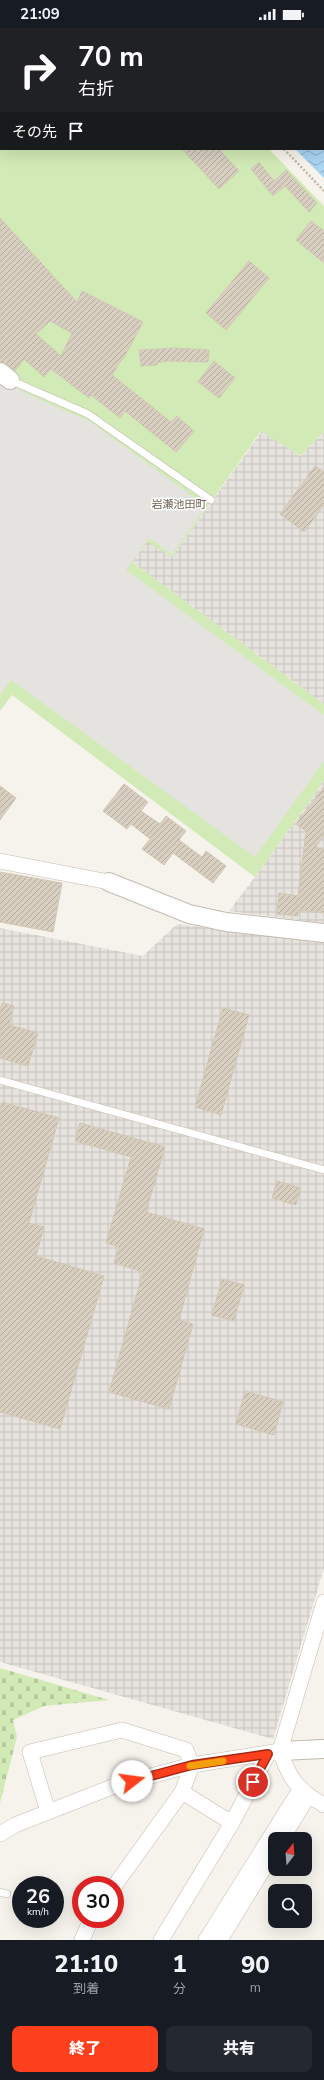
<!DOCTYPE html>
<html lang="ja">
<meta charset="utf-8">
<style>
body{margin:0;font-family:"Nunito Sans","Noto Sans JP",sans-serif;background:#242831;color:#f1f3f6;height:100vh;display:flex;flex-direction:column;font-size:15px;white-space:nowrap}
*{box-sizing:border-box;margin:0}
p{font-size:13px;color:#9ea1a6}
.icon{flex:none;width:22px;height:22px;fill:none;stroke:currentColor;stroke-width:2;stroke-linecap:round;stroke-linejoin:round}
.map{position:relative;height:1912px;overflow:hidden}
.details{display:flex;flex-direction:column;background:#171b24;flex:1}
.details>*{flex:none}
.top-card{position:absolute;left:0px;top:0px;width:324px;height:122px;box-shadow:0 4px 16px #0002;background:#202124;color:#fff;overflow:hidden}
.needle{width:26px;rotate:17deg}
.controls{position:absolute;left:268px;top:1804px;display:grid;gap:8px}
.controls a{display:grid;place-items:center;width:44px;height:44px;border-radius:8px;background:#171b24;box-shadow:0 4px 16px #0002;font-size:20px}
.speed{position:absolute;left:12px;top:1848px;display:flex;gap:8px;font-size:20px;font-weight:700;text-align:center}
.speed>*{display:grid;place-content:center;width:52px;height:52px;border-radius:50%;background:#171b24;box-shadow:0 4px 16px #0002;line-height:1}
.speed small{font-size:10px;font-weight:400}
.speed .limit{border:6px solid #d22;background:#fff;color:#111}
.pin{position:absolute;display:grid;place-items:center;width:34px;height:34px;color:#fff;margin:-17px;border:2px solid #fff;border-radius:50%;box-shadow:0 1px 4px #0007}
.me{position:absolute;width:44px;margin:-22px;rotate:75deg;stroke-linejoin:round;filter:drop-shadow(0 0 3px #0008)}
.turn{display:flex;align-items:center;gap:14px;height:84px;padding:0 12px;font-size:18px}
.turn .icon{width:52px;height:52px;stroke-width:2.5}
.turn b{display:block;font-size:28px;line-height:34px}
.then{display:flex;align-items:center;height:38px;padding:0 12px;background:#0003;gap:8px;font-size:15px}
.eta{display:flex;justify-content:space-evenly;align-items:center;height:68px;text-align:center}
.eta b{font-size:24px;font-weight:800;line-height:28px}
.action{display:flex;gap:8px;margin-top:auto;padding:8px 12px}
.action a{flex:1;height:46px;border-radius:8px;background:#fc3f1d;color:#fff;font-size:16px;font-weight:800;line-height:46px;text-align:center}
.action a+a{background:#242831;color:#f1f3f6}
.status{display:flex;justify-content:space-between;align-items:center;height:28px;padding:0 20px;background:#171b24;direction:ltr}
.status svg{height:11px;fill:currentColor}
.map>svg:first-child{display:block}
.industrial{fill:url(#industrial-grid)}
.cemetery{fill:url(#cemetery-stones)}
.garden{fill:#d2eab5}
.parking{fill:#e5e3e0}
.water{fill:url(#water-waves)}
.building{fill:url(#building-hatch);stroke:#d3c7b4;fill-rule:evenodd}
.lines{fill:none;stroke-linecap:round;stroke-linejoin:round}
.service-casing{stroke:#c2bbae;stroke-width:8}
.minor-casing{stroke:#c2bbae;stroke-width:16}
.tertiary-casing{stroke:#c2bbae;stroke-width:20}
.path{stroke:#c4b79f;stroke-width:2.5;stroke-dasharray:2 2;stroke-linecap:butt}
.service{stroke:#fff;stroke-width:7}
.minor{stroke:#fff;stroke-width:15}
.tertiary{stroke:#fff;stroke-width:18}
.route-casing{stroke:#a42913;stroke-width:10}
.route{stroke:#fc3f1d;stroke-width:7}
.slow{stroke:#f59e0b;stroke-width:7}
.labels{text-anchor:middle;stroke-width:3;stroke-linejoin:round;paint-order:stroke}
.neighbourhood-label{font-size:11px;fill:#6e6250;stroke:#fff}
</style>
<div class="status"><b>21:09</b><svg viewBox="0 0 49 12"><path d="M0 12V9h3v3zM5 12V6h3v6zM10 12V3h3v9zM15 12V0h3v12zM26 1h20v11H26zM47 4h2v5h-2z"/></svg></div>
<div class="map">
<svg width="324" height="1912" viewBox="0 0 324 1912">
<defs>
<pattern id="industrial-grid" width="8" height="8" patternUnits="userSpaceOnUse"><rect width="8" height="8" fill="#e6e2dd"/><path d="M0 4h8M4 0v8" fill="none" stroke="#c7c3be"/></pattern>
<pattern id="cemetery-stones" width="16" height="16" patternUnits="userSpaceOnUse"><rect width="16" height="16" fill="#d2eab5"/><path d="M2 7V4a2 2 0 0 1 4 0v3zM10 15v-3a2 2 0 0 1 4 0v3z" fill="#b6ca9c"/></pattern>
<pattern id="water-waves" width="16" height="10" patternUnits="userSpaceOnUse"><rect width="16" height="10" fill="#a9d4f2"/><path d="M0 5q4-4 8 0t8 0" fill="none" stroke="#8caec5"/></pattern>
<pattern id="building-hatch" width="6" height="6" patternUnits="userSpaceOnUse"><rect width="6" height="6" fill="#d8cfc1"/><path d="M-1 1l2-2M0 6l6-6M5 7l2-2" fill="none" stroke="#b1aa9e"/></pattern>
</defs>
<rect width="100%" height="100%" fill="#f6f3ec"/>
<!-- industrial -->
<g class="industrial">
<polygon points="262,403 300,428 324,404 324,676 132,534 148,513 172,529"/>
<polygon points="324,753 324,895 229,883 255,849"/>
<polygon points="177,896 324,915 324,1540 273,1711 0,1634 0,900 143,928"/>
</g>
<!-- cemetery -->
<polygon class="cemetery" points="0,1640 109,1672 44,1678 13,1692 17,1709 0,1775"/>
<!-- garden -->
<polygon class="garden" points="0,0 153,1 1,1 1,121 269,121 324,178 324,404 300,428 261,403 172,529 148,514 132,534 324,676 324,753 255,849 12,667 0,683"/>
<!-- parking -->
<polygon class="parking" points="0,351 29,367 89,393 206,478 172,526 149,510 126,542 324,687 324,733 255,829 11,652 0,667"/>
<!-- water -->
<g class="water">
<polygon points="177,0 270,0 271,1 178,1"/>
<polygon points="323,54 324,55 324,150 295,121 323,121"/>
</g>
<!-- building -->
<g class="building">
<polygon points="182,121 219,121 239,143 219,161"/>
<polygon points="259,134 274,153 286,142 317,175 309,184 285,158 273,168 251,141"/>
<path d="M 0,190 L 77,274 L 82,263 L 143,294 L 123,331 L 122,331 L 112,347 L 171,394 L 177,388 L 194,403 L 176,424 L 125,383 L 120,390 L 91,367 L 89,370 L 51,341 L 44,349 L 24,331 L 15,343 L 7,336 L 0,334 ZM 50,293 L 72,305 L 61,328 L 36,306 Z"/>
<polygon points="311,193 324,203 324,235 296,212"/>
<polygon points="249,233 269,250 226,302 206,285"/>
<polygon points="175,320 209,322 208,334 167,333 157,335 157,337 141,338 139,322"/>
<polygon points="214,333 235,350 219,370 198,354"/>
<polygon points="315,438 324,444 324,477 304,504 280,486"/>
<polygon points="124,756 148,774 141,783 160,796 166,788 186,803 179,812 202,829 206,823 226,838 213,855 173,825 164,837 142,821 150,811 131,796 127,801 103,783"/>
<polygon points="0,758 16,770 0,792"/>
<polygon points="324,759 324,808 315,820 324,821 324,885 298,882 298,888 277,886 279,865 298,868 306,803 296,796"/>
<polygon points="0,844 62,855 53,904 0,894"/>
<polygon points="2,975 14,978 9,997 38,1005 28,1038 0,1030 0,982"/>
<polygon points="223,980 249,987 221,1087 195,1079"/>
<polygon points="2,1074 59,1090 29,1195 44,1199 36,1228 104,1248 60,1401 0,1384 0,1081"/>
<polygon points="80,1095 165,1119 146,1184 204,1201 179,1292 193,1296 169,1381 109,1364 143,1244 114,1235 119,1219 106,1215 131,1129 75,1113"/>
<polygon points="277,1153 301,1160 296,1177 272,1170"/>
<polygon points="222,1251 244,1257 234,1293 212,1287"/>
<polygon points="245,1363 283,1374 274,1407 236,1396"/>
</g>
<g class="lines">
<defs>
<g id="service">
<polyline points="10,352 88,386 211,472"/>
<polyline points="0,1052 324,1142"/>
<polyline points="0,1864 7,1866"/>
</g>
<g id="minor">
<polyline points="0,833 109,854"/>
<path d="M 324,1574 L 280,1723 C 289,1750 298,1763 324,1777"/>
<polyline points="48,1784 30,1724 122,1702 186,1722 192,1737 182,1764 115,1857"/>
<polyline points="232,1795 268,1726"/>
<polyline points="0,1806 15,1797 117,1757 192,1737 280,1723"/>
<polyline points="282,1811 308,1768"/>
<polyline points="82,1912 91,1891"/>
<polyline points="161,1912 232,1795 182,1764"/>
<polyline points="206,1912 301,1760"/>
<polyline points="220,1912 275,1822"/>
</g>
<g id="tertiary">
<polyline points="306,0 307,1"/>
<polyline points="323,17 324,18"/>
<polyline points="0,344 10,352"/>
<polyline points="109,854 189,886 226,894 324,905"/>
<polyline points="280,1723 324,1721"/>
</g>
</defs>
<!-- service casing -->
<use href="#service" class="service-casing"/>
<!-- minor casing -->
<use href="#minor" class="minor-casing"/>
<!-- tertiary casing -->
<use href="#tertiary" class="tertiary-casing"/>
<!-- path -->
<g class="path">
<polyline points="168,0 169,1"/>
<polyline points="282,0 283,1"/>
<polyline points="323,42 324,43"/>
<polyline points="284,121 324,163"/>
</g>
<!-- service -->
<use href="#service" class="service"/>
<!-- minor -->
<use href="#minor" class="minor"/>
<!-- tertiary -->
<use href="#tertiary" class="tertiary"/>
</g>
<g class="lines">
<defs>
<polyline id="route" points="132,1753 192,1737 268,1726 253,1754"/>
</defs>
<!-- route casing -->
<use href="#route" class="route-casing"/>
<!-- route -->
<use href="#route" class="route"/>
<!-- slow -->
<polyline class="slow" points="190,1738 223,1733"/>
</g>
<g class="labels">
<!-- neighbourhood labels -->
<g class="neighbourhood-label">
<text x="179" y="480">岩瀬池田町</text>
</g>
</g>
</svg>
<div class="controls">
<a><svg class="needle" viewBox="-14 -14 28 28"><path d="M0-13l5 13h-10z" fill="#e53935"/><path d="M0 13l5-13h-10z" fill="#9ea1a6"/></svg></a>
<a><svg class="icon" aria-label="search" viewBox="0 0 24 24"><circle cx="10" cy="10" r="6"/><path d="M15 15l6 6"/></svg></a>
</div>
<div class="speed"><div>26<small>km/h</small></div><div class="limit">30</div></div>
<div class="pin" style="left:253px;top:1754px;background:#d93025"><svg class="icon" aria-label="arrive" viewBox="0 0 24 24"><path d="M6 21V4h12l-3 4 3 4H6"/></svg></div>
<svg class="me" style="left:132px;top:1753px" viewBox="-20 -20 40 40"><circle r="19" fill="#fff"/><path d="M0-13L10 11 0 6-10 11z" fill="#fc3f1d"/></svg>
<div class="top-card">
<div class="turn"><svg class="icon" aria-label="right" viewBox="0 0 24 24"><path d="M7 20v-9h11M14 6l5 5-5 5"/></svg><div><b>70 m</b>右折</div></div>
<div class="then">その先<svg class="icon" aria-label="arrive" viewBox="0 0 24 24"><path d="M6 21V4h12l-3 4 3 4H6"/></svg></div>
</div>
</div>
<section class="details">
<div class="eta">
<div><b>21:10</b><p>到着</p></div>
<div><b>1</b><p>分</p></div>
<div><b>90</b><p>m</p></div>
</div>
<div class="action"><a>終了</a><a>共有</a></div>
</section>
